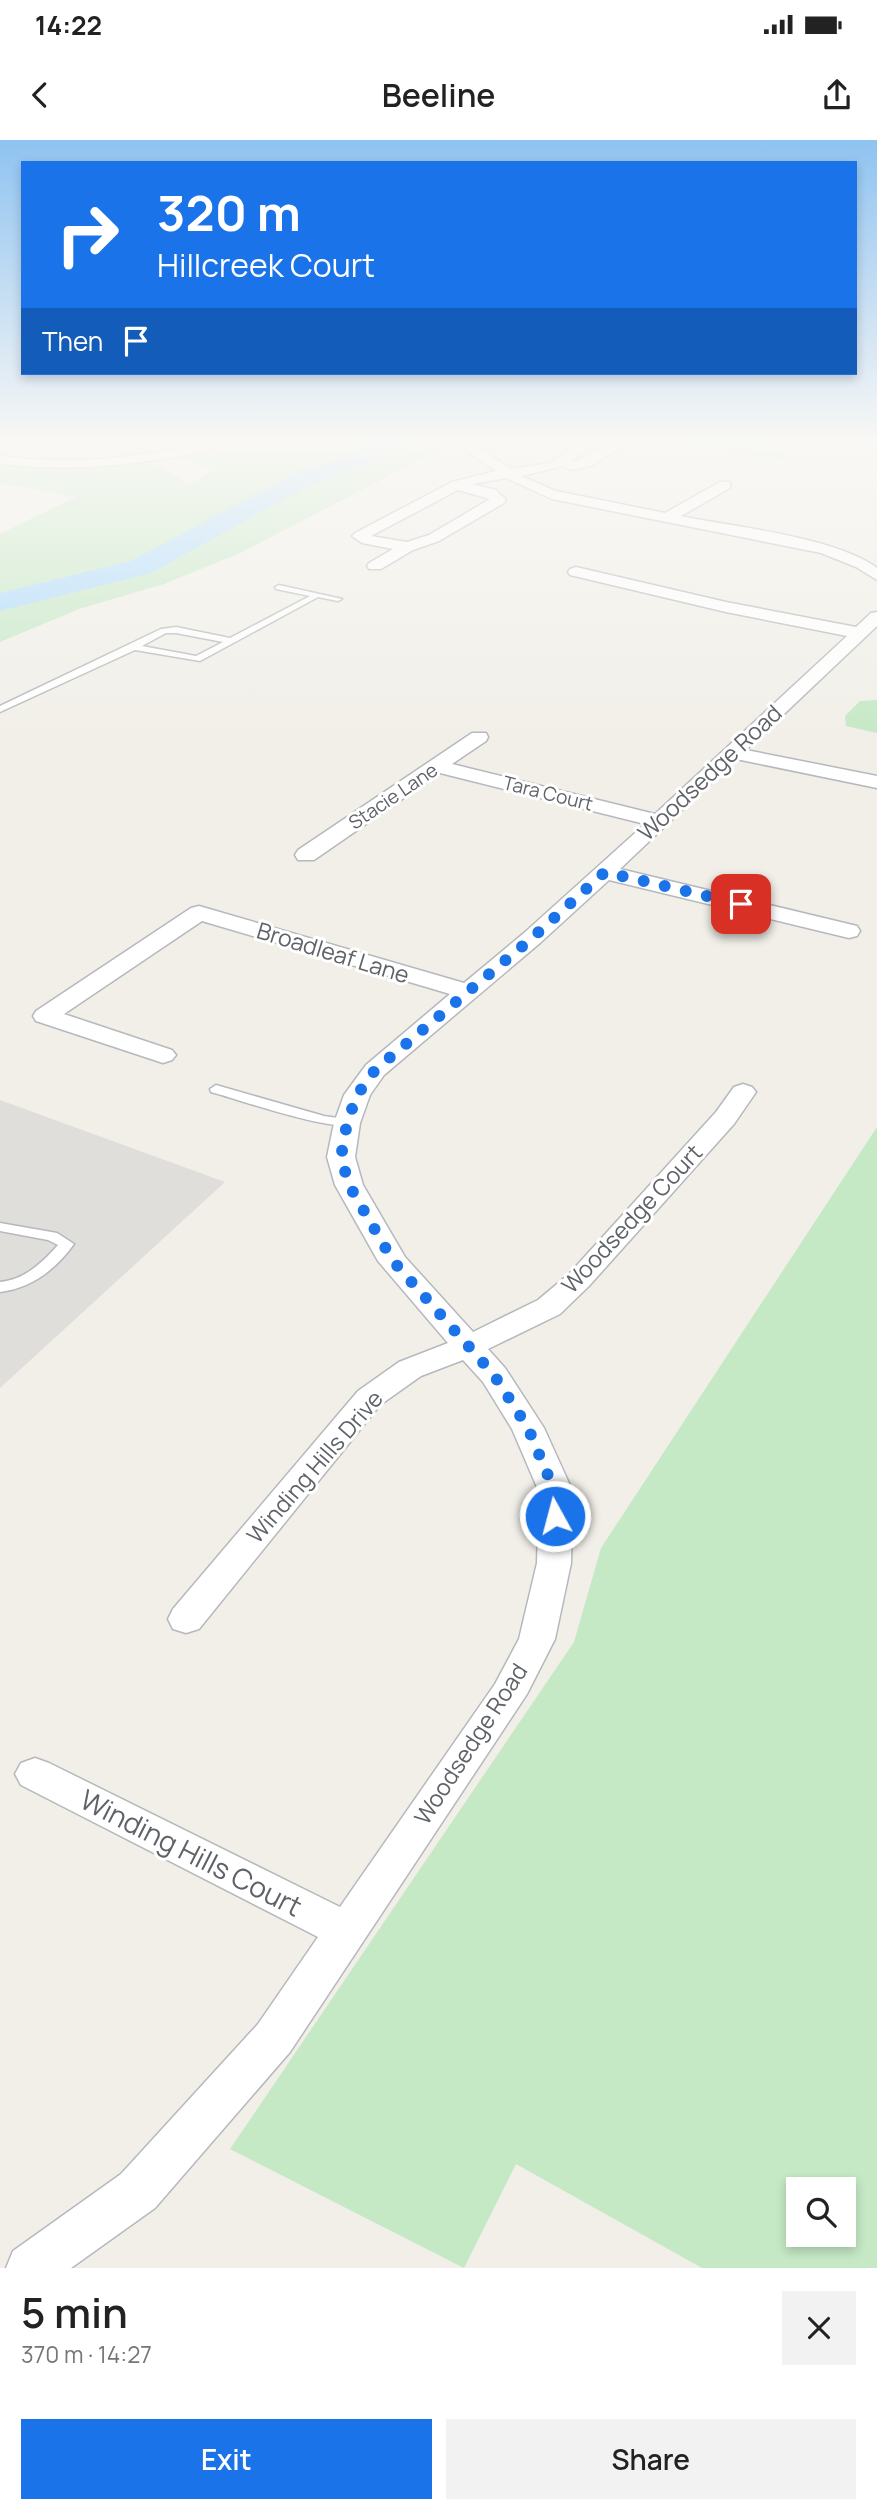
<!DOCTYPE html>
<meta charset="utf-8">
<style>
body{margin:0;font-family:Manrope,sans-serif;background:#f2f2f2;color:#222;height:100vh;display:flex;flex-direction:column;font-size:26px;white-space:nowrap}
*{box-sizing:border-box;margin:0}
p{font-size:23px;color:#767676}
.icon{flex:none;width:38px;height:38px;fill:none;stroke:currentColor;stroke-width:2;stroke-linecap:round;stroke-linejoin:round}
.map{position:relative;height:2128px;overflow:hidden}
.sheet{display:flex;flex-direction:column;background:#fff;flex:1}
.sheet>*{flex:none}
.guide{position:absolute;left:21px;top:21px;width:836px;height:214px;border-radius:0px;box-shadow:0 4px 10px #0003;background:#1a73e8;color:#fff;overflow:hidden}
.fabs{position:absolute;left:786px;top:2037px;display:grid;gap:14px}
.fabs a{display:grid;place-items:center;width:70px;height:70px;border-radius:0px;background:#fff;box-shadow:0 4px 10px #0003;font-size:35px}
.pin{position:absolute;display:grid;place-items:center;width:60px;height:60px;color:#fff;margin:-30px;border-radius:14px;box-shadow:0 4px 10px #0006}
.me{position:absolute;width:77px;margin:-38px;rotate:353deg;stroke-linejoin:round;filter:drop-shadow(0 0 5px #0008)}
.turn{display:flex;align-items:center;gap:24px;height:147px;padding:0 21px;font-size:32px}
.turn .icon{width:91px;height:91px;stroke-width:2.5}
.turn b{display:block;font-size:49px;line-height:60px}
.then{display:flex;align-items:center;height:66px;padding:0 21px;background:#0003;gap:14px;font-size:26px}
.round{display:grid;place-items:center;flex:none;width:74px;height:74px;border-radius:0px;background:#f2f2f2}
.head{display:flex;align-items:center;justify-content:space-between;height:119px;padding:0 21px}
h1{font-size:42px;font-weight:600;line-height:52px}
.cta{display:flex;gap:14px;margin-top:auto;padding:14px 21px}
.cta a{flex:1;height:80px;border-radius:0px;background:#1a73e8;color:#fff;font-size:28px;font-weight:600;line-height:80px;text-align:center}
.cta a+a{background:#f2f2f2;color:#222}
.status{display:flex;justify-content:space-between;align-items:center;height:49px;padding:0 35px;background:#fff;direction:ltr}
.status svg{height:19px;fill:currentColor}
header{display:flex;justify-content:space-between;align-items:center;height:91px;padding:0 21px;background:#fff;font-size:32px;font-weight:600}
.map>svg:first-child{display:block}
.industrial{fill:#e0deda}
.green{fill:#c5e8c5;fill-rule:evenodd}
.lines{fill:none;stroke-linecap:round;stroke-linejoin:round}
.river{fill:#aadaff;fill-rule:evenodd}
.lane-casing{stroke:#b5b8bc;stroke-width:3}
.street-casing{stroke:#b5b8bc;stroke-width:3}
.lane{fill:#fff;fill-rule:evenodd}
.street{fill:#fff;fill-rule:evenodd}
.route{stroke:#1a73e8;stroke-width:12;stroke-dasharray:0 21.6}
.labels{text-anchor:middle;stroke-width:6;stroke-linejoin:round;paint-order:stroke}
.far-street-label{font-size:19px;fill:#5f6368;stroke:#fff}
.street-label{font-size:23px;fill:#5f6368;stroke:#fff}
.near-street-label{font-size:28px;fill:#5f6368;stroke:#fff}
</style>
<div class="status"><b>14:22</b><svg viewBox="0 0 49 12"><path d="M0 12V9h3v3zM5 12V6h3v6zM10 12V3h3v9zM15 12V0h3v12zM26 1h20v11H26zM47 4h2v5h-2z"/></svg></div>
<header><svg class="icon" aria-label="back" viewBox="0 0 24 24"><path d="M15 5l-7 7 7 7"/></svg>Beeline<svg class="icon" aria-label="share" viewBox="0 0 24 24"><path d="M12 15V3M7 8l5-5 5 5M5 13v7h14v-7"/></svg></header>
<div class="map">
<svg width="877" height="2128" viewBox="0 0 877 2128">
<rect width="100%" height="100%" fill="#f1efe8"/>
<!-- industrial -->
<polygon class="industrial" points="0,960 225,1042 0,1248"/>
<!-- green -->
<g class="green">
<path d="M 291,304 L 512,304 C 485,310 458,307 431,314 L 238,414 L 164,444 L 79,469 L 0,502 L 0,394 L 76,357 L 0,343 L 0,323 L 112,325 L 151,321 L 189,344 L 210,332 L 210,329 L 186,319 L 185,316 Z"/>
<polygon points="681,304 782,304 788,320 678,307"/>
<polygon points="877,560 877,593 846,586 845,576 860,561"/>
<path d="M 877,987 L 877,2128 L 702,2128 L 516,2024 L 464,2128 L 230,2009 L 574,1502 L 601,1408 ZM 798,2049 L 844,2049 L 844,2095 L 798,2095 Z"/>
</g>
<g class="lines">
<!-- river -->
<polygon class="river" points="376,304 410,304 407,309 310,345 151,433 0,471 0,453 131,421 292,335"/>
<defs>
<g id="lane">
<path d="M 279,445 L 342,459 L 338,461 L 318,457 L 200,521 L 135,510 L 0,572 L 0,566 L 161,489 L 176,487 L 230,498 L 310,456 L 276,449 L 275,447 ZM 166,493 L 176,493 L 223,502 L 196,516 L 142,506 Z"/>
<path d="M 216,945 L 324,976 L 352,980 L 354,983 C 340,995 234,958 211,952 L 210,949 Z"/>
<path d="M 0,1083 L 57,1093 L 74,1104 C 56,1129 32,1148 0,1152 L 0,1142 C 24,1140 42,1123 58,1105 L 48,1100 L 0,1091 Z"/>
</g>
<g id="street">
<path d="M 196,304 L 213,306 L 211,309 C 141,326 72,332 0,324 L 0,316 C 66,324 131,320 196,304 Z"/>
<path d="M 457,304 L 473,304 L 511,329 L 551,323 L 579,304 L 594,304 L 570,322 C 593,317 601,304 625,304 L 591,326 L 571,330 L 564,326 L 521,336 L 556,351 L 665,373 L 720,342 L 730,342 L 730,348 L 681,376 C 734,387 835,397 877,428 L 877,440 L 856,427 L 821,413 L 552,359 L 506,338 L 472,344 L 496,350 L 506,360 L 504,363 L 439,401 L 413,410 L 381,429 L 369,429 L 367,426 L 369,423 L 393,409 L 362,403 L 352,396 L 355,393 L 452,342 L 496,331 ZM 458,350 L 490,359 L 429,395 L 407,402 L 371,396 Z"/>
<polygon points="576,427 726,462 856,487 871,473 877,472 877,486 746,610 877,636 877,648 736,619 620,729 857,786 860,791 857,796 849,798 609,740 540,803 384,935 370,955 360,983 355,1017 363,1045 405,1117 473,1192 538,1160 569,1134 716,972 734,947 743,944 752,947 756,952 734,984 589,1146 560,1174 488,1209 505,1228 544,1288 573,1352 571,1423 555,1499 527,1554 290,1912 155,2068 71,2128 6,2128 13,2111 121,2034 258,1884 318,1797 21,1645 15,1634 21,1623 35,1618 49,1623 340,1767 495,1544 519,1499 537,1423 539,1352 512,1289 483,1242 463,1220 421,1236 380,1265 199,1489 186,1493 173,1489 168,1479 173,1469 358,1251 399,1222 448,1203 378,1121 335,1045 327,1017 334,983 344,955 366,925 450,854 202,781 64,874 172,910 176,915 172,920 163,923 154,920 36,881 33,876 36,871 191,768 199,766 464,843 524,793 645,684 440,633 314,720 298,720 295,715 298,710 472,593 486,593 488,597 486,601 452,624 655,674 847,496 726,472 570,435 568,432 570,429"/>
</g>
</defs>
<!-- lane casing -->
<use href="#lane" class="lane-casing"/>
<!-- street casing -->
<use href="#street" class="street-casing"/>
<!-- lane -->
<use href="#lane" class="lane"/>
<!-- street -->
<use href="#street" class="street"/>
</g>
<!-- sky -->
<linearGradient id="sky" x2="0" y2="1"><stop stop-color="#8fc3f1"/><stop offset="0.5" stop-color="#f9f8f5"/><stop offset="1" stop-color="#f9f8f5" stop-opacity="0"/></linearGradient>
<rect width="877" height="602" fill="url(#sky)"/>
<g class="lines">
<!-- route -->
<polyline class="route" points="555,1376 555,1352 528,1288 494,1235 393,1121 349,1045 341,1017 347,983 357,955 375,930 532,798 605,732 741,764"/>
</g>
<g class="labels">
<!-- far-street labels -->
<g class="far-street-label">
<text transform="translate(548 653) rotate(14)" y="7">Tara Court</text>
<text transform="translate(393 656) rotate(-34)" y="7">Stacie Lane</text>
</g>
<!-- street labels -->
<g class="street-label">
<text transform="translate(710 633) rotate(-43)" y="8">Woodsedge Road</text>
<text transform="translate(333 813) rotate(17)" y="8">Broadleaf Lane</text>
<text transform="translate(632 1079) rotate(-47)" y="8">Woodsedge Court</text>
<text transform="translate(315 1327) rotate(-49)" y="8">Winding Hills Drive</text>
<text transform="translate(471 1604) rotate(-57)" y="8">Woodsedge Road</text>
</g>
<!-- near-street labels -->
<g class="near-street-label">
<text transform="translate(191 1713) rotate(27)" y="10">Winding Hills Court</text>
</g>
</g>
</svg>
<div class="fabs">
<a><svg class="icon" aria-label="search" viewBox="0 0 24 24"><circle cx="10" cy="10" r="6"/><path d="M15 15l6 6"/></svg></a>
</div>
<div class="pin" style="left:741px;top:764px;background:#d93025"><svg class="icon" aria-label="arrive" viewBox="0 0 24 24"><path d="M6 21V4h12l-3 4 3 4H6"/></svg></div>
<svg class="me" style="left:555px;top:1376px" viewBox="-20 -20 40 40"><circle r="17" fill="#1a73e8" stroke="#fff" stroke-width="3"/><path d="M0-11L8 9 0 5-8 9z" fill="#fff"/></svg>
<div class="guide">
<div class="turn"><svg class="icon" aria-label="right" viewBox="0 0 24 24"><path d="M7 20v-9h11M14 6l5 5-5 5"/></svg><div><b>320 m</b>Hillcreek Court</div></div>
<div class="then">Then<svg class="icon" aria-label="arrive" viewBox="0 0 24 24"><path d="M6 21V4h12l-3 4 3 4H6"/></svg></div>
</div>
</div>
<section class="sheet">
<div class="head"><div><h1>5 min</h1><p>370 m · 14:27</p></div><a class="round"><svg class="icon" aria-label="close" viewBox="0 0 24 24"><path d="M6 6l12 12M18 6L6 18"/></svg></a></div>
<div class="cta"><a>Exit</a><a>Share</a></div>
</section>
